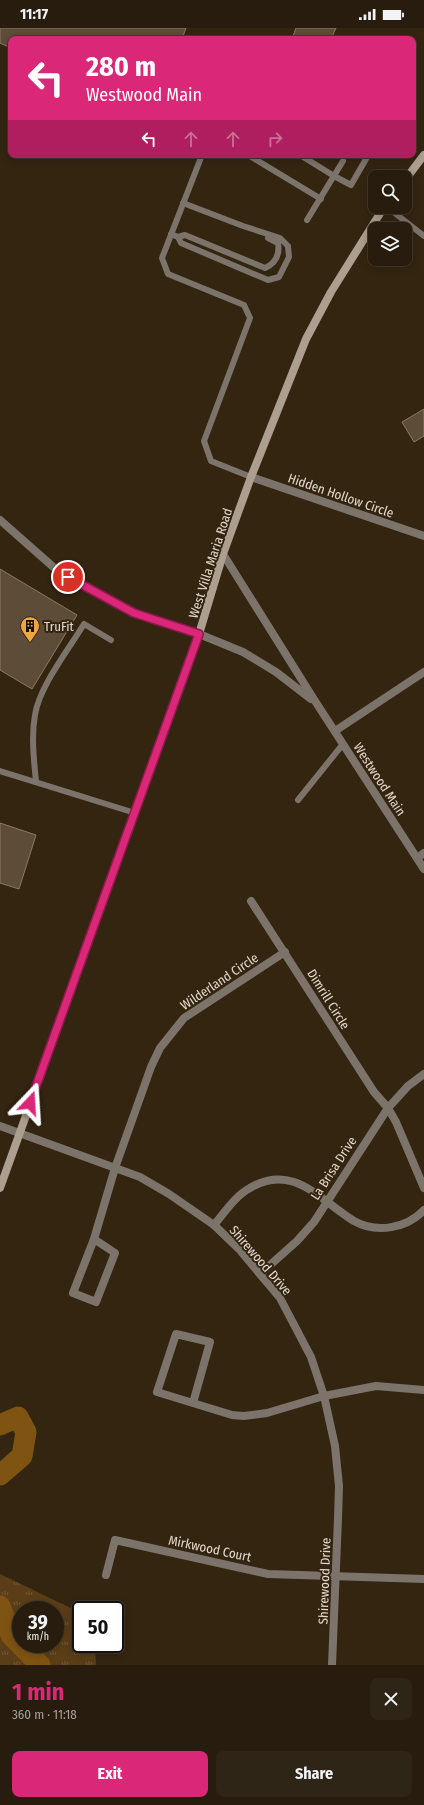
<!DOCTYPE html>
<meta charset="utf-8">
<style>
body{margin:0;font-family:"Fira Sans Condensed",sans-serif;background:#2f2516;color:#f1f3f6;height:100vh;display:flex;flex-direction:column;font-size:15px;white-space:nowrap}
*{box-sizing:border-box;margin:0}
p{font-size:13px;color:#a4a19d}
.icon{flex:none;width:22px;height:22px;fill:none;stroke:currentColor;stroke-width:2;stroke-linecap:round;stroke-linejoin:round}
.map{position:relative;height:1637px;overflow:hidden}
.drawer{display:flex;flex-direction:column;background:#271c0d;flex:1}
.drawer>*{flex:none}
.guide{position:absolute;left:8px;top:8px;width:408px;height:122px;border-radius:8px;box-shadow:0 2px 10px #0003,0 0 0 1px #433a2e;background:#db2777;color:#fff;overflow:hidden}
.buttons{position:absolute;left:368px;top:142px;display:grid;gap:8px}
.buttons a{display:grid;place-items:center;width:44px;height:44px;border-radius:8px;background:#271c0d;box-shadow:0 2px 10px #0003,0 0 0 1px #433a2e;font-size:20px}
.speed{position:absolute;left:12px;top:1573px;display:flex;gap:8px;font-size:20px;font-weight:700;text-align:center}
.speed>*{display:grid;place-content:center;width:52px;height:52px;border-radius:50%;background:#271c0d;box-shadow:0 2px 10px #0003,0 0 0 1px #433a2e;line-height:1}
.speed small{font-size:10px;font-weight:400}
.speed .limit{border:2px solid #111;border-radius:6px;background:#fff;color:#111}
.pin{position:absolute;display:grid;place-items:center;width:34px;height:34px;color:#fff;margin:-17px;border:2px solid #fff;border-radius:50%;box-shadow:0 1px 4px #0007}
.me{position:absolute;width:44px;margin:-22px;rotate:20deg;stroke-linejoin:round;filter:drop-shadow(0 0 3px #0008)}
.turn{display:flex;align-items:center;gap:14px;height:84px;padding:0 12px;font-size:18px}
.turn .icon{width:52px;height:52px;stroke-width:2.5}
.turn b{display:block;font-size:28px;line-height:34px}
.lanes{display:flex;align-items:center;height:38px;padding:0 12px;background:#0003;justify-content:center;gap:20px;direction:ltr}
.lanes .off{opacity:.35}
.round{display:grid;place-items:center;flex:none;width:42px;height:42px;border-radius:8px;background:#2f2516}
.headline{display:flex;align-items:center;justify-content:space-between;height:68px;padding:0 12px}
h1{font-size:24px;font-weight:700;line-height:30px;color:#db2777}
.button{display:flex;gap:8px;margin-top:auto;padding:8px 12px}
.button a{flex:1;height:46px;border-radius:8px;background:#db2777;color:#fff;font-size:16px;font-weight:700;line-height:46px;text-align:center}
.button a+a{background:#2f2516;color:#f1f3f6}
.status{display:flex;justify-content:space-between;align-items:center;height:28px;padding:0 20px;background:#271c0d;direction:ltr}
.status svg{height:11px;fill:currentColor}
.map>svg:first-child{display:block}
.park{fill:url(#park-tufts);fill-rule:evenodd}
.lines{fill:none;stroke-linecap:round;stroke-linejoin:round}
.river{stroke:#7f5413;stroke-width:21}
.building{fill:#5d4c37;stroke:#8b7962}
.lane{stroke:#7c746a;stroke-width:6}
.street{stroke:#7c746a;stroke-width:8}
.secondary{stroke:#ac9f90;stroke-width:8}
.route-casing{stroke:#8e194d;stroke-width:10}
.route{stroke:#db2777;stroke-width:7}
.labels{text-anchor:middle;stroke-width:4;stroke-linejoin:round;paint-order:stroke}
.street-label{font-size:13px;fill:#e2d8cc;stroke:#342511}
.poi-label{font-size:13px;fill:#e2d8cc;stroke:#342511;text-anchor:start}
</style>
<div class="status"><b>11:17</b><svg viewBox="0 0 49 12"><path d="M0 12V9h3v3zM5 12V6h3v6zM10 12V3h3v9zM15 12V0h3v12zM26 1h20v11H26zM47 4h2v5h-2z"/></svg></div>
<div class="map">
<svg width="424" height="1637" viewBox="0 0 424 1637">
<defs>
<pattern id="park-tufts" width="24" height="20" patternUnits="userSpaceOnUse"><rect width="24" height="20" fill="#5b3e17"/><path d="M3 7l-1-3M5 7V3M7 7l1-3M15 17l-1-3M17 17v-4M19 17l1-3" fill="none" stroke="#725938"/></pattern>
</defs>
<rect width="100%" height="100%" fill="#342511"/>
<!-- park -->
<path class="park" d="M 0,1546 L 81,1585 L 81,1616 L 95,1616 L 96,1637 L 0,1637 ZM 21,1582 L 55,1582 L 55,1616 L 21,1616 Z"/>
<g class="lines">
<!-- river -->
<g class="river">
<polyline points="0,1397 18,1389 26,1404 22,1428 0,1447"/>
<polyline points="0,1578 11,1607 40,1637"/>
</g>
</g>
<!-- building -->
<g class="building">
<polygon points="0,0 186,0 182,11 11,11 11,20 0,15"/>
<polygon points="296,0 336,0 331,11 292,11"/>
<polygon points="424,381 424,408 414,414 402,394"/>
<polygon points="0,541 77,587 32,661 0,642"/>
<polygon points="0,795 36,807 19,861 0,855"/>
</g>
<g class="lines">
<!-- lane -->
<g class="lane">
<polyline points="202,127 162,230 168,246 244,277 250,290 204,413 211,433 251,449"/>
<polyline points="248,127 321,171"/>
<polyline points="300,127 334,148 351,157 366,131 365,127"/>
<polyline points="387,179 424,208"/>
<polyline points="307,192 343,133"/>
<polyline points="171,206 178,209 181,215 268,252 279,249 289,229 288,218 280,210 243,198 183,175"/>
<path d="M 178,209 L 185,207 L 265,240 C 276,235 280,227 278,215 L 268,210"/>
<polyline points="0,743 135,785"/>
<path d="M 36,754 C 34,732 31,709 35,687 C 39,659 69,621 84,596 L 111,612"/>
<polyline points="298,772 343,716"/>
</g>
<!-- street -->
<g class="street">
<polyline points="251,449 424,508"/>
<polyline points="0,492 59,544 77,554 134,585 199,606 243,624 276,644 311,671"/>
<polyline points="223,526 315,673 424,841"/>
<polyline points="335,703 424,644"/>
<polyline points="417,830 424,825"/>
<polyline points="251,873 374,1064 388,1080 396,1094 424,1160"/>
<polyline points="0,1098 140,1149 169,1166 214,1197 239,1221 280,1270 311,1329 324,1368 335,1418 339,1458 338,1490 332,1637"/>
<path d="M 214,1197 C 225,1184 235,1168 250,1160 C 293,1134 321,1173 354,1193 C 377,1206 407,1200 424,1182"/>
<polyline points="94,1211 115,1225 96,1274 73,1265 94,1211 115,1140 151,1039 160,1020 184,990 285,924"/>
<polyline points="260,1246 297,1213 314,1194 388,1080 408,1058 424,1046"/>
<polyline points="193,1375 210,1314 176,1306 157,1364 232,1387 244,1388 267,1385 324,1368 376,1358 424,1362"/>
<polyline points="106,1547 115,1512 268,1546 424,1551"/>
</g>
<!-- secondary -->
<g class="secondary">
<polyline points="405,152 424,127"/>
<polyline points="0,1160 199,606 223,526 251,449 306,311 331,264 384,179"/>
</g>
</g>
<g class="lines">
<defs>
<polyline id="route" points="30,1075 199,606 134,585 68,549"/>
</defs>
<!-- route casing -->
<use href="#route" class="route-casing"/>
<!-- route -->
<use href="#route" class="route"/>
</g>
<!-- icons -->
<defs>
<symbol id="building-pin" viewBox="-11 -11 22 30"><path d="M0 17L-7.5 6A9.5 9.5 0 1 1 7.5 6Z" fill="#f0a63e" stroke="#342511"/><path d="M-4-6H4V6H1V3H-1V6H-4ZM-2.5-4.3h1.7v1.8h-1.7ZM.8-4.3h1.7v1.8H.8ZM-2.5-1h1.7V.8h-1.7ZM.8-1h1.7V.8H.8Z" fill="#111"/></symbol>
</defs>
<g fill-rule="evenodd">
<use href="#building-pin" x="19" y="587" width="22" height="30"/>
</g>
<g class="labels">
<!-- street labels -->
<g class="street-label">
<text transform="translate(341 467) rotate(19)" y="5">Hidden Hollow Circle</text>
<text transform="translate(210 535) rotate(-72)" y="5">West Villa Maria Road</text>
<text transform="translate(380 751) rotate(57)" y="5">Westwood Main</text>
<text transform="translate(219 953) rotate(-34)" y="5">Wilderland Circle</text>
<text transform="translate(329 971) rotate(58)" y="5">Dimrill Circle</text>
<text transform="translate(333 1140) rotate(-57)" y="5">La Brisa Drive</text>
<text transform="translate(261 1232) rotate(49)" y="5">Shirewood Drive</text>
<text transform="translate(210 1520) rotate(12)" y="5">Mirkwood Court</text>
<text transform="translate(324 1553) rotate(-88)" y="5">Shirewood Drive</text>
</g>
<!-- poi labels -->
<g class="poi-label">
<text x="44" y="603">TruFit</text>
</g>
</g>
</svg>
<div class="buttons">
<a><svg class="icon" aria-label="search" viewBox="0 0 24 24"><circle cx="10" cy="10" r="6"/><path d="M15 15l6 6"/></svg></a>
<a><svg class="icon" aria-label="layers" viewBox="0 0 24 24"><path d="M12 4l9 5-9 5-9-5zM3 14l9 5 9-5"/></svg></a>
</div>
<div class="speed"><div>39<small>km/h</small></div><div class="limit">50</div></div>
<div class="pin" style="left:68px;top:549px;background:#d93025"><svg class="icon" aria-label="arrive" viewBox="0 0 24 24"><path d="M6 21V4h12l-3 4 3 4H6"/></svg></div>
<svg class="me" style="left:30px;top:1075px" viewBox="-20 -20 40 40"><path d="M0-17L14 15 0 8-14 15z" fill="#db2777" stroke="#fff" stroke-width="4"/></svg>
<div class="guide">
<div class="turn"><svg class="icon" aria-label="left" viewBox="0 0 24 24"><path d="M17 20v-9H6M10 6l-5 5 5 5"/></svg><div><b>280 m</b>Westwood Main</div></div>
<div class="lanes"><svg class="icon" aria-label="left" viewBox="0 0 24 24"><path d="M17 20v-9H6M10 6l-5 5 5 5"/></svg><svg class="icon off" aria-label="ahead" viewBox="0 0 24 24"><path d="M12 20V5M6 11l6-6 6 6"/></svg><svg class="icon off" aria-label="ahead" viewBox="0 0 24 24"><path d="M12 20V5M6 11l6-6 6 6"/></svg><svg class="icon off" aria-label="right" viewBox="0 0 24 24"><path d="M7 20v-9h11M14 6l5 5-5 5"/></svg></div>
</div>
</div>
<section class="drawer">
<div class="headline"><div><h1>1 min</h1><p>360 m · 11:18</p></div><a class="round"><svg class="icon" aria-label="close" viewBox="0 0 24 24"><path d="M6 6l12 12M18 6L6 18"/></svg></a></div>
<div class="button"><a>Exit</a><a>Share</a></div>
</section>
